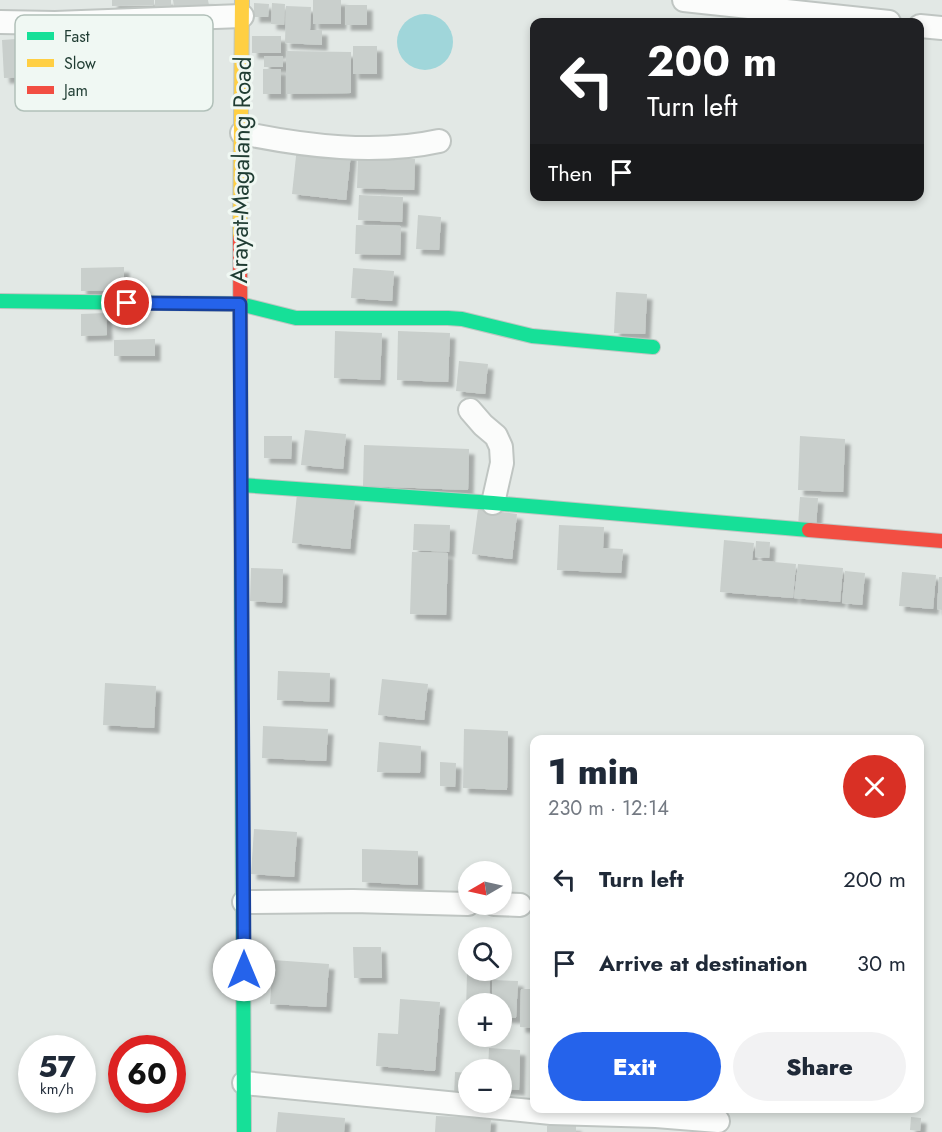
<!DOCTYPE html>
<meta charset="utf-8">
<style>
body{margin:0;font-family:Jost,sans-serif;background:#f2f2f3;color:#1f2937;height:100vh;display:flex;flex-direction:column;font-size:22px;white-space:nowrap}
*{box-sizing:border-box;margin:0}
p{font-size:20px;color:#747a83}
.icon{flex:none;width:33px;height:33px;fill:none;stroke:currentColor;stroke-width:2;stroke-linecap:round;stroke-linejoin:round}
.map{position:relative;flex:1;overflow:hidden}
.panel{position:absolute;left:530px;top:735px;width:394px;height:378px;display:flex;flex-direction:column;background:#fff;border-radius:12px;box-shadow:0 3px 9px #0003}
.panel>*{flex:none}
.top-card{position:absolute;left:530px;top:18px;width:394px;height:183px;border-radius:12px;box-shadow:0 3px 9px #0003;background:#202124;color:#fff;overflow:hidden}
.needle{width:39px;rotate:261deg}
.buttons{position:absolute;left:458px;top:861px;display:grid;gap:12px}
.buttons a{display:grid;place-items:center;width:54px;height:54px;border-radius:50%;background:#fff;box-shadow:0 3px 9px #0003;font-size:30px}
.speed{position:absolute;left:18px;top:1035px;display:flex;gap:12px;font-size:30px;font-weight:700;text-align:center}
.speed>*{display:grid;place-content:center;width:78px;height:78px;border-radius:50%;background:#fff;box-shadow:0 3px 9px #0003;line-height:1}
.speed small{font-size:15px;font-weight:400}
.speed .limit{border:9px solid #d22;background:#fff;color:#111}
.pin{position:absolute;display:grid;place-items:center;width:51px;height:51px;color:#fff;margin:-26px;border:3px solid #fff;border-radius:50%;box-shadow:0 2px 6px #0007}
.me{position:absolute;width:66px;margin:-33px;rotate:0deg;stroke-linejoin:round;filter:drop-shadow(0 0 4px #0008)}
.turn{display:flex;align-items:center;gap:21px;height:126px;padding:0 18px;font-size:27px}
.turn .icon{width:78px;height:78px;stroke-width:2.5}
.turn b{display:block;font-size:42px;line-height:51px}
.then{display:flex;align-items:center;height:57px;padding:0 18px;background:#0003;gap:12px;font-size:22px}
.round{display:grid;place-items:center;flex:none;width:63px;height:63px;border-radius:32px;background:#f2f2f3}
.summary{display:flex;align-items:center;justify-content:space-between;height:102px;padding:0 18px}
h1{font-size:36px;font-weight:800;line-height:45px}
.action{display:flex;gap:12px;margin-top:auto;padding:12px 18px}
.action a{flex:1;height:69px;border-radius:36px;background:#2563eb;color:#fff;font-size:24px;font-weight:800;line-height:69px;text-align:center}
.action a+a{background:#f2f2f3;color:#1f2937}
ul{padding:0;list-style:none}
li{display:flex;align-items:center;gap:18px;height:84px;padding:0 18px}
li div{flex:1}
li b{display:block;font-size:22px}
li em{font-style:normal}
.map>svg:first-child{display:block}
.water{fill:#a0d6da}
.building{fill:#c9cfcc;filter:url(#shadow)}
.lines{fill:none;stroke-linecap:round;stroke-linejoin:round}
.street-casing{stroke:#bfc5c2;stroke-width:26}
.fast-casing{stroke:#bec6c2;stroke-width:16}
.slow-casing{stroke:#bec6c2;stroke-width:16}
.jam-casing{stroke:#bec6c2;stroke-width:16}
.street{stroke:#fbfcfb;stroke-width:22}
.fast{stroke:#16e098;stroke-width:14}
.slow{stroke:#ffcf43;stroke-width:14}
.jam{stroke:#f24e42;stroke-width:14}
.route-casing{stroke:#184099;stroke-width:15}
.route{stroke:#2563eb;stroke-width:10}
.labels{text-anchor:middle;stroke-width:6;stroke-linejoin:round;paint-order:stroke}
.street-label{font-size:24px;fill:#1f3c32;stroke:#f0f8f3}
.key{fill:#f0f8f3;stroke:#b1c0b9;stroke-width:1.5}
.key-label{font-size:16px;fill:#1f3c32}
</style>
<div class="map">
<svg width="942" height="1132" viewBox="0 0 942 1132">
<defs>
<filter id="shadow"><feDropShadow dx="5.5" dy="5.5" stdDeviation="1.5" flood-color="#0004"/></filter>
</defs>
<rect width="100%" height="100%" fill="#e2e8e5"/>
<!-- water -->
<circle class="water" cx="425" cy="42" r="28"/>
<!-- building -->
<g class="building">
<polygon points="112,0 154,0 154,5 112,6"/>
<polygon points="155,0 171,0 171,6 155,7"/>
<polygon points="173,0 208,0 209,5 174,6"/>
<rect x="313" y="0" width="28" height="24"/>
<polygon points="254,3 269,4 268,17 254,17"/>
<polygon points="272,3 285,4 284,25 271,24"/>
<rect x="345" y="5" width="22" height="20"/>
<polygon points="286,6 311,7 310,30 322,30 322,45 285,43"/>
<rect x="252" y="36" width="29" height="17"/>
<polygon points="30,38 32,77 4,78 2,40"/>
<rect x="353" y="46" width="24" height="28"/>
<polygon points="286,51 351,52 351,93 286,94"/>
<rect x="264" y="56" width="19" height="11"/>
<rect x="263" y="69" width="18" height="25"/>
<polygon points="297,147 351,153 346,200 292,194"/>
<polygon points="358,156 415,159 414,190 357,188"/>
<polygon points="359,195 403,197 402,222 358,220"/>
<polygon points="418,215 441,217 439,250 416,249"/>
<polygon points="356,225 401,226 400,255 355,254"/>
<polygon points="124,267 124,290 81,291 81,268"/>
<polygon points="353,268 394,271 392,301 351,298"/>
<polygon points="616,292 647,294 645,334 614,333"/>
<polygon points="106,313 107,335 81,336 81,314"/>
<polygon points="335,331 382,333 380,380 334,378"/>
<polygon points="398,331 450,333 448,382 397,380"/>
<polygon points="155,339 155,356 114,356 114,340"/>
<polygon points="459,361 488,364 485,394 456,391"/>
<polygon points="305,430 346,434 343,469 301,465"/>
<polygon points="264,436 292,436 291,459 264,458"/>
<polygon points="800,436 845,439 843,492 798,490"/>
<polygon points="364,445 469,449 468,490 363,486"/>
<polygon points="297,494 355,500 350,549 292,543"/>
<polygon points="800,497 818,498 816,527 798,526"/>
<polygon points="478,509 517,514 512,559 472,554"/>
<polygon points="414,524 450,525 449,552 413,550"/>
<polygon points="559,525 604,527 603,548 623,549 621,573 557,570"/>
<polygon points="724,540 754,543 752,560 796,564 793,598 720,592"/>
<polygon points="756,541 770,542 769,558 755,557"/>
<polygon points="412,552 448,553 446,615 410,614"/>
<polygon points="798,564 843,568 840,602 794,598"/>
<polygon points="251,568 283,569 282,603 250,601"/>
<polygon points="845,571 865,573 862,605 842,603"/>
<polygon points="902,572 936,575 933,609 899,606"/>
<polygon points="939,577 942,577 942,610 937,609"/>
<polygon points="278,671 330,673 329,702 277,700"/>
<polygon points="382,679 428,684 424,720 378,715"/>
<polygon points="105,683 156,686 154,728 103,725"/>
<polygon points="263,726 328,729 326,761 262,758"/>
<polygon points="464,729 508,731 507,790 463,788"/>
<polygon points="379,742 421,746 420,773 377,772"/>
<polygon points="440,762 456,763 455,787 440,786"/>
<polygon points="254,829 297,832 294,877 251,874"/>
<polygon points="362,849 418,851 418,885 362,882"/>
<polygon points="353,947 381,947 382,978 354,978"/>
<polygon points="273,960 329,964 326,1007 270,1004"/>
<polygon points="467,973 490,974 489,1004 468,1004 468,1012 466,1012"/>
<polygon points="492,980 518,981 516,1018 501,1017 501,1004 492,1004"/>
<polygon points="521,989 534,989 534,1028 520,1027"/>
<polygon points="400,999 440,1002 435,1071 376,1066 378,1033 398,1034"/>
<polygon points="489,1048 520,1050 519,1090 501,1089 501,1070 488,1070"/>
<polygon points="455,1072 468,1073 468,1097 454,1097"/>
<polygon points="278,1112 345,1118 344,1132 276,1132"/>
<polygon points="436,1116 491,1118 490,1132 435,1132"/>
<polygon points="911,1117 921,1118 920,1131 910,1130"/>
<rect x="547" y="1126" width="29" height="6"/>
</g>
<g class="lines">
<defs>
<g id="street">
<polyline points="684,0 889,22"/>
<polyline points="0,22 55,23 242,16"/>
<polyline points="920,26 942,28"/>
<path d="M 242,133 C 305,146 376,155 439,141"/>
<polyline points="470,410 483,425 496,436 501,447 502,463 493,503"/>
<polyline points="244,902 353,901 468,904"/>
<polyline points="494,904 520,905"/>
<polyline points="244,1083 551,1113 656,1116 718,1121"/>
</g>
<g id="fast">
<polyline points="0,301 240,304 296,318 448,318 462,319 532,336 653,347"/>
<polyline points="241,485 493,503 809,530"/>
<polyline points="241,532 244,1132"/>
</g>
<polyline id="slow" points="240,239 242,0"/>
<g id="jam">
<polyline points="240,239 241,532"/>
<polyline points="809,530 942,541"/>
</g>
</defs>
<!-- street casing -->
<use href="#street" class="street-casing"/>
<!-- fast casing -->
<use href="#fast" class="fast-casing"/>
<!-- slow casing -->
<use href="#slow" class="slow-casing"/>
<!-- jam casing -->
<use href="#jam" class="jam-casing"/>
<!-- street -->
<use href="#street" class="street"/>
<!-- fast -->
<use href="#fast" class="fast"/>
<!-- slow -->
<use href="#slow" class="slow"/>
<!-- jam -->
<use href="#jam" class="jam"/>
</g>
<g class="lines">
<defs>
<polyline id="route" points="127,303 240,304 244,970"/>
</defs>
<!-- route casing -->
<use href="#route" class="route-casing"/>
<!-- route -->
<use href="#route" class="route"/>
</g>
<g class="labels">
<!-- street labels -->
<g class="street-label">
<text transform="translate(241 170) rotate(-89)" y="8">Arayat-Magalang Road</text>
</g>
</g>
<!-- legend -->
<rect x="15" y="15" width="198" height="96" rx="9" class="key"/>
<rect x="27" y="32" width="27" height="8" fill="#16e098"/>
<rect x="27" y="59" width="27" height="8" fill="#ffcf43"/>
<rect x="27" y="86" width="27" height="8" fill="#f24e42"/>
<g class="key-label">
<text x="64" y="42">Fast</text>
<text x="64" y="69">Slow</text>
<text x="64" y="96">Jam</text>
</g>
</svg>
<div class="buttons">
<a><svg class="needle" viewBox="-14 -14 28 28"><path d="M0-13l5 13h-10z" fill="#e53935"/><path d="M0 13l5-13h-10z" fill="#747a83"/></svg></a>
<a><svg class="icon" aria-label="search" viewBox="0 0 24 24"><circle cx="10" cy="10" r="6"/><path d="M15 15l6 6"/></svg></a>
<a>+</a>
<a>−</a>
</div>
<div class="speed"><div>57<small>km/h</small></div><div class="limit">60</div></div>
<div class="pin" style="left:127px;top:303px;background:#d93025"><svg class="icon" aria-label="arrive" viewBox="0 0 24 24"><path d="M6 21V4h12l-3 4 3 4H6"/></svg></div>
<svg class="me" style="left:244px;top:970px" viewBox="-20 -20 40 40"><circle r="19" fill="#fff"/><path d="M0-13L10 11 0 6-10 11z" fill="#2563eb"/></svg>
<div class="top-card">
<div class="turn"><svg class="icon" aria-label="left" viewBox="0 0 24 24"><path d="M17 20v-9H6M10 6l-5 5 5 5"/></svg><div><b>200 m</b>Turn left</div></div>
<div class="then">Then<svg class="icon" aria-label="arrive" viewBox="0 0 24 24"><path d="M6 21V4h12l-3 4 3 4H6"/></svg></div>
</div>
<section class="panel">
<div class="summary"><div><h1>1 min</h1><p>230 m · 12:14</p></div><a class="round" style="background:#d93025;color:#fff"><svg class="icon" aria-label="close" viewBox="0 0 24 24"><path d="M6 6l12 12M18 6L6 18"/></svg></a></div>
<ul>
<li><svg class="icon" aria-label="left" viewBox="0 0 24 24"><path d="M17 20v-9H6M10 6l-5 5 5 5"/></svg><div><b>Turn left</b></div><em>200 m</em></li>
<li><svg class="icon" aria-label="arrive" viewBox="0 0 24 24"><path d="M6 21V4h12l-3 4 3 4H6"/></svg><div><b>Arrive at destination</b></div><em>30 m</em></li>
</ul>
<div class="action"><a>Exit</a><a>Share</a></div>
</section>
</div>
